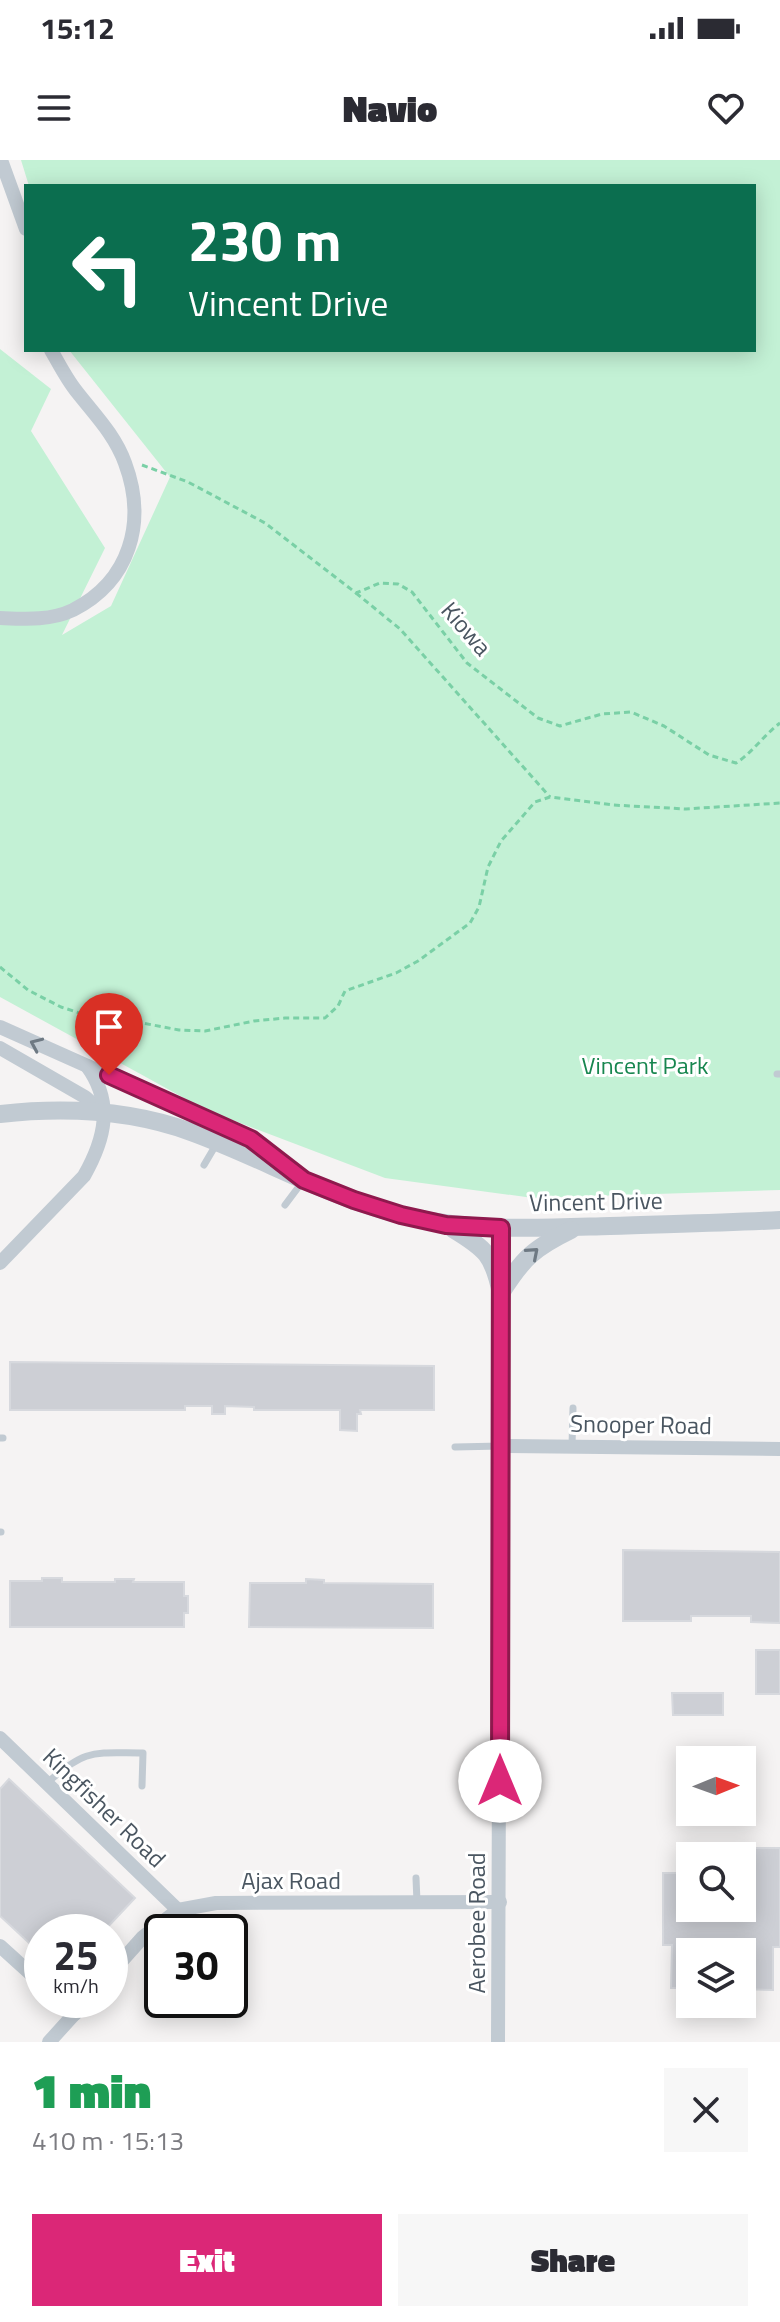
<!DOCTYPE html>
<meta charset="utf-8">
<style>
body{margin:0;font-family:"Titillium Web",sans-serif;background:#f7f7f7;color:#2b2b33;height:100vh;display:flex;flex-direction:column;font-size:30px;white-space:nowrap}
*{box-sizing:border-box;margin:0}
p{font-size:26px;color:#7c7c81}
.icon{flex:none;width:44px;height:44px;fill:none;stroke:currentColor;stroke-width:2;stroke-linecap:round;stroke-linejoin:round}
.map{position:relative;height:1882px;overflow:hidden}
.side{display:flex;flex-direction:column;background:#fff;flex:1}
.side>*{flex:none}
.banner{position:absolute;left:24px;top:24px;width:732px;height:168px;border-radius:0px;box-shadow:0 4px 20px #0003;background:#0b6e4f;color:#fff;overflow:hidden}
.needle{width:52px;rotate:89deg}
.controls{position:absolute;left:676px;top:1586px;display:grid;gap:16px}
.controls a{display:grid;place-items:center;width:80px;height:80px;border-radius:0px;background:#fff;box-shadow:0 4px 20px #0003;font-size:40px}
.speed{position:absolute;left:24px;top:1754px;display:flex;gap:16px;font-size:40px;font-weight:700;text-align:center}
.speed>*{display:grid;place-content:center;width:104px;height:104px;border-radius:50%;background:#fff;box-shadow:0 4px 20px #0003;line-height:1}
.speed small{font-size:20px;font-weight:400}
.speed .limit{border:4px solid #111;border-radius:12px;background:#fff;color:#111}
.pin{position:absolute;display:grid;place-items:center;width:68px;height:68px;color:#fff;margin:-82px -34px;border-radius:50% 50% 50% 0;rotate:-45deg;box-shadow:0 0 8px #0007}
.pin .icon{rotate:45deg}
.me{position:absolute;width:88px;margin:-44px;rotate:0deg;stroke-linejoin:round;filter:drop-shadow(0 0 6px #0008)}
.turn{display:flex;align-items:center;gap:28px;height:168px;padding:0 32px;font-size:36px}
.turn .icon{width:104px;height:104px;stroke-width:2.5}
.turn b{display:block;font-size:56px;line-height:68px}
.round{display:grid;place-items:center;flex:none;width:84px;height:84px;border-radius:0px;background:#f7f7f7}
.summary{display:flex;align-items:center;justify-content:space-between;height:136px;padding:0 32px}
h1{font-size:48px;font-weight:800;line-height:60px;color:#1e9e55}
.cta{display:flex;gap:16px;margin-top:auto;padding:16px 32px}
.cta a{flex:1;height:92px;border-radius:0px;background:#db2777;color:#fff;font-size:32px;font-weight:800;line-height:92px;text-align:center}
.cta a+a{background:#f7f7f7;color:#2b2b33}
.status{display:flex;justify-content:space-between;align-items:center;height:56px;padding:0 40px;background:#fff;direction:ltr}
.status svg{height:22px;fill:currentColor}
header{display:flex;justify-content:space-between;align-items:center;height:104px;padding:0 32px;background:#fff;font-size:36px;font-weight:800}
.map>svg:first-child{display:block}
.green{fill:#c3f1d5}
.building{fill:#cdcfd5;stroke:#d7d9de;stroke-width:2}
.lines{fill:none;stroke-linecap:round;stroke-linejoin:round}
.path{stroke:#7ad0a6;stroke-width:3;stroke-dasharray:6 4;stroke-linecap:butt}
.service{stroke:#c1cad2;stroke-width:7}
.minor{stroke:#c1cad2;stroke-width:14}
.tertiary{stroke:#c1cad2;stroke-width:18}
.oneway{stroke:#6e7983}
.route-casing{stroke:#8e194d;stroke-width:20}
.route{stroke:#db2777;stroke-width:14}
.labels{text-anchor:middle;stroke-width:6;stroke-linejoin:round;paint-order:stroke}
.street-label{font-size:24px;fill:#4a5661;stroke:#fff}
.park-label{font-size:24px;fill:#17864f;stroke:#fff}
</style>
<div class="status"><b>15:12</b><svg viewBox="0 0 49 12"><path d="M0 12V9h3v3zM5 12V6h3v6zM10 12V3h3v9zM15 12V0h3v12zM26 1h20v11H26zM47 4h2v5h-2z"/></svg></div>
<header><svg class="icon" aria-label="menu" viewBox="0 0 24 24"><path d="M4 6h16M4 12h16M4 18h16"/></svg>Navio<svg class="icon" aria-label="heart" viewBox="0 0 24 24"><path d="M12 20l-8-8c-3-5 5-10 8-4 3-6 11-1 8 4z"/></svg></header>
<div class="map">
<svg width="780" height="1882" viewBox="0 0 780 1882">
<rect width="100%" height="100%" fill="#f5f3f3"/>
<!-- green -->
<polygon class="green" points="21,0 780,0 780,1030 533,1038 385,1018 206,950 0,837 0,189 51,229 31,271 105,388 62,475 111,446 170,317 69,190 754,190 754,26 29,26"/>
<!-- building -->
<g class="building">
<polygon points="10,1202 434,1206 434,1250 360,1250 361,1254 357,1254 357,1271 340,1270 340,1250 254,1250 254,1247 225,1246 225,1254 212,1254 212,1246 185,1246 185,1250 10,1250"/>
<polygon points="623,1390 780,1392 780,1463 751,1462 751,1456 691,1456 691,1461 623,1461"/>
<polygon points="42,1418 62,1418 62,1422 115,1422 115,1419 134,1419 133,1422 184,1422 184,1436 188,1436 188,1453 184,1453 184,1467 10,1467 10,1421 42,1421"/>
<polygon points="306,1419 324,1420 324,1423 433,1424 433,1468 249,1467 250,1423 306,1423"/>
<rect x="756" y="1490" width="24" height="44"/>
<polygon points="672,1533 723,1533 723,1555 673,1555"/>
<polygon points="9,1619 135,1738 103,1772 42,1772 42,1795 0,1756 0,1629"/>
<polygon points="742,1688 780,1688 780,1787 773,1787 773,1830 742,1829 742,1792 690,1792 690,1828 671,1828 672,1785 663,1785 663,1713 690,1713 690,1748 742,1748"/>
</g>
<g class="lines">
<!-- path -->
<g class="path">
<path d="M 142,305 L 188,322 L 265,363 L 356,433 L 380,423 L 398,424 L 412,432 L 467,503 L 538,558 L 560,566 L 602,554 L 631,552 L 664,566 L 709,595 L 736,603 C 752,593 764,575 780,563"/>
<polyline points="356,433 400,469 550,637"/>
<polyline points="0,807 28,830 61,847 98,859 111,857 179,870 205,871 254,861 285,858 325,858 338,846 345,831 396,813 418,801 470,763 479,747 488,707 501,681 535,642 550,637 613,645 686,649 780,643"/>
</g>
<!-- service -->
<g class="service">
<polyline points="777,914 780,914"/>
<polyline points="204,1005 217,983"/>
<polyline points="285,1045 303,1021"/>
<polyline points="0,1278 3,1278"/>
<polyline points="572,1286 573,1248"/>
<polyline points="455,1287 501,1286"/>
<polyline points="0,1372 1,1372"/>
<path d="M 47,1623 C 86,1588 93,1593 143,1593 L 142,1626"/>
<polyline points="416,1718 417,1742"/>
</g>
<!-- minor -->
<g class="minor">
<polyline points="1,0 26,69"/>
<path d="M 0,458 C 24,459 50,461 73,450 C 130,421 147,362 125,303 C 115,275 95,255 77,232 C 67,220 59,204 51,190"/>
<polyline points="0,867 251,979 291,1010"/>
<polyline points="0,888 85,937 103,953"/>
<path d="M 0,1103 L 84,1016 C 105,979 114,943 87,906"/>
<polyline points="501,1286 780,1289"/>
<polyline points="0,1578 178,1750"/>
<polyline points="0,1786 42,1824"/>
<polyline points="110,1814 143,1777 178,1750 216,1743 500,1742"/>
<polyline points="60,1840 75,1854"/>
<polyline points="49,1882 87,1840"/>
<polyline points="498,1882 501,1068"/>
</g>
<!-- tertiary -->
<g class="tertiary">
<path d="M 0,954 C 63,947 131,950 191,972 C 263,998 331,1039 406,1056 C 475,1072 540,1068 610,1066 C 667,1064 724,1063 780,1060"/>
<path d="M 453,1069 C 486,1089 493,1095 501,1133"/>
<path d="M 501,1133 C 523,1098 534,1088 571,1070"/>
</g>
</g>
<!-- one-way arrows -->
<defs><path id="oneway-chevron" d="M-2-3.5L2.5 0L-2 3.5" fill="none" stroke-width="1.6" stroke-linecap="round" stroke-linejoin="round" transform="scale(2)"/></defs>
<g class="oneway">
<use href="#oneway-chevron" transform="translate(36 884) rotate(-156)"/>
<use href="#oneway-chevron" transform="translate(533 1093) rotate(-41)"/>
</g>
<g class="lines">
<defs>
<polyline id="route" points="109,915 251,979 304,1020 354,1040 401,1055 446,1065 501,1068 500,1621"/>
</defs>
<!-- route casing -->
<use href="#route" class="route-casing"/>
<!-- route -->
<use href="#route" class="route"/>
</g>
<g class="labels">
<!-- street labels -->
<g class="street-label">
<text transform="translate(466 469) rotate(49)" y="8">Kiowa</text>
<text transform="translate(596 1042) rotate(-1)" y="8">Vincent Drive</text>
<text transform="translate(641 1265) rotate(1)" y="8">Snooper Road</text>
<text transform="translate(104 1648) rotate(44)" y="8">Kingfisher Road</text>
<text x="291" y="1729">Ajax Road</text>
<text transform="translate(477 1763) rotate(-90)" y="8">Aerobee Road</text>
</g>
<!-- park labels -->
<g class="park-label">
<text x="645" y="914">Vincent Park</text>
</g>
</g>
</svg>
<div class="controls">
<a><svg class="needle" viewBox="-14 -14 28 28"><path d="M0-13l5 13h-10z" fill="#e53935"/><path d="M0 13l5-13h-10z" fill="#7c7c81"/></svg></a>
<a><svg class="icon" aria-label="search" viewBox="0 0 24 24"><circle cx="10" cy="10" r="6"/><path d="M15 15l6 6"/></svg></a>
<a><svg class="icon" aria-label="layers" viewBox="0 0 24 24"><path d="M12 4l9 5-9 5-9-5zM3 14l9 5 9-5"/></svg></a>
</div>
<div class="speed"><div>25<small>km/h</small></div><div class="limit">30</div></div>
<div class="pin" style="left:109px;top:915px;background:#d93025"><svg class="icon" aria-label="arrive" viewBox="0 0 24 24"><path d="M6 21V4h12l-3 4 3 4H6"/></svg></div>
<svg class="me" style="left:500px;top:1621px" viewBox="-20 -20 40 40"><circle r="19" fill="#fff"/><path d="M0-13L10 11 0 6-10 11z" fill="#db2777"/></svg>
<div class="banner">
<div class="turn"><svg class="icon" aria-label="left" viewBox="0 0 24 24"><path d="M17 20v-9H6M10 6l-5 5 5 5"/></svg><div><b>230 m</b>Vincent Drive</div></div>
</div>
</div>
<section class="side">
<div class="summary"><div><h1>1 min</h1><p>410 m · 15:13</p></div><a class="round"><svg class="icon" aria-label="close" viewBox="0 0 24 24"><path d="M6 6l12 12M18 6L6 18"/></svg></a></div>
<div class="cta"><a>Exit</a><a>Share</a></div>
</section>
